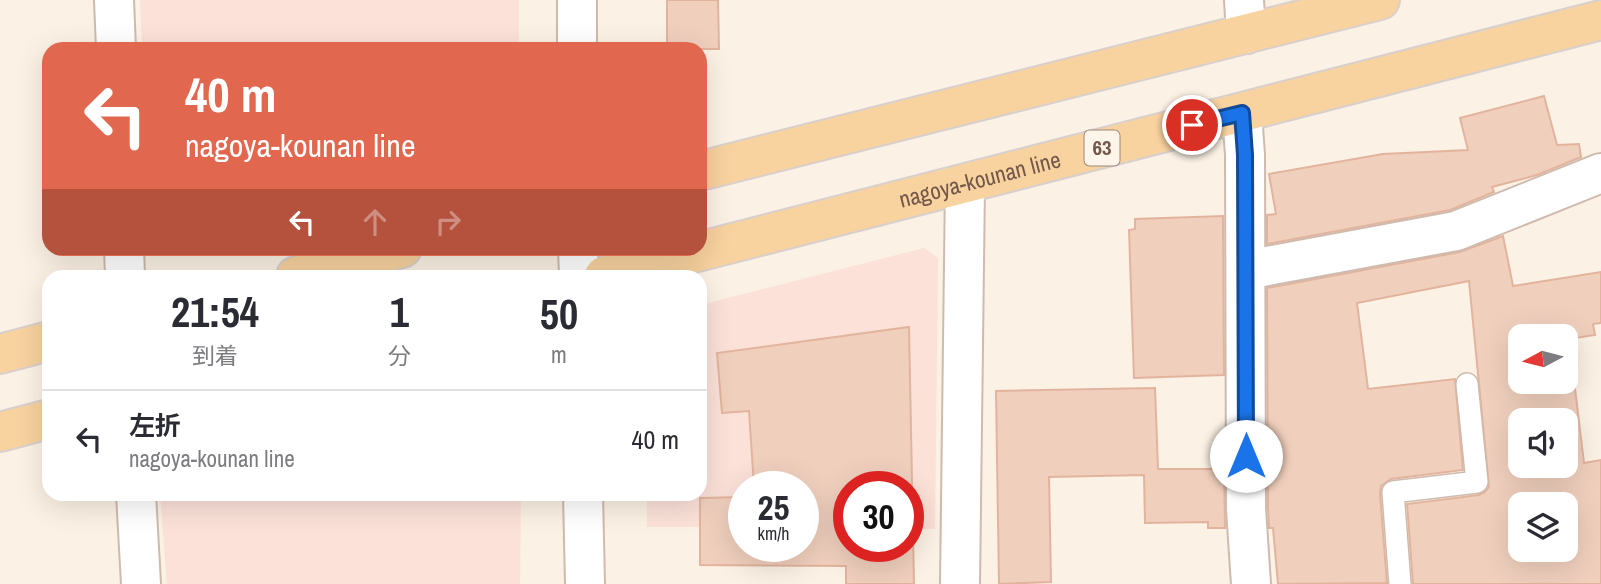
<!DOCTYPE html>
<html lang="ja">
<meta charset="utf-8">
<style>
body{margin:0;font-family:"Archivo Narrow","Noto Sans JP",sans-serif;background:#f7f7f7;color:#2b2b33;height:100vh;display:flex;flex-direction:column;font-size:26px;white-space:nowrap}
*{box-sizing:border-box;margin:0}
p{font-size:23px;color:#7c7c81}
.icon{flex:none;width:38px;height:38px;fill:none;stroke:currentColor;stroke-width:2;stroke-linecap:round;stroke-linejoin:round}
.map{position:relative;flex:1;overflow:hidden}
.panel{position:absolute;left:42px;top:270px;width:665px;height:231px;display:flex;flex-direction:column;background:#fff;border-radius:21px;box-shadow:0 7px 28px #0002}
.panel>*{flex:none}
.banner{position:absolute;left:42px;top:42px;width:665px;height:214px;border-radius:21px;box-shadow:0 7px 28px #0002;background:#e1674e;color:#fff;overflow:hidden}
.needle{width:46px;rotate:263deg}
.tools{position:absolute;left:1508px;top:324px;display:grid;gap:14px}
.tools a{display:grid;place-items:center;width:70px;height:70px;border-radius:14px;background:#fff;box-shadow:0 7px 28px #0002;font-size:35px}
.speed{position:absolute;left:728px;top:471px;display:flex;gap:14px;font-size:35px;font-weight:700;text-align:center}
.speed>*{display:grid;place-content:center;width:91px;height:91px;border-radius:50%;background:#fff;box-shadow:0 7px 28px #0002;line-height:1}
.speed small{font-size:18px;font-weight:400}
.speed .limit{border:10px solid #d22;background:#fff;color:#111}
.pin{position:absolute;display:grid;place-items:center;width:60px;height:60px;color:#fff;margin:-30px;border:4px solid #fff;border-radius:50%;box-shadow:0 2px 7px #0007}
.me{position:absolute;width:77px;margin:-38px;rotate:0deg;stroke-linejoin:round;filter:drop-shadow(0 0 5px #0008)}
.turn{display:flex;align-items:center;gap:24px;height:147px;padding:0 28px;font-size:32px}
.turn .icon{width:91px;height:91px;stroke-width:2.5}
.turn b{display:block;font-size:49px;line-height:60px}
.lanes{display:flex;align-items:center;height:66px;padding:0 28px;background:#0003;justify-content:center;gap:35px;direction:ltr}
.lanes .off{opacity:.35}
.eta{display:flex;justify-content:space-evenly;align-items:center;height:119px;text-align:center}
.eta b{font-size:42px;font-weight:700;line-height:49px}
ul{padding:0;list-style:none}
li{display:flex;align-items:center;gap:21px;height:98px;padding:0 28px;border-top:2px solid #e1e1e2}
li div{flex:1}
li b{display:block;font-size:26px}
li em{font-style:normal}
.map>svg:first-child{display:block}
.commercial{fill:#fbe1d8}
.building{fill:#f0cfbd;stroke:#e2b49e;stroke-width:2;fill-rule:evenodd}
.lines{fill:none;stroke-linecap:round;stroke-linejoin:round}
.lane-casing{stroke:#cfbbae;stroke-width:24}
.street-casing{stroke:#cfbbae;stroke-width:42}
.secondary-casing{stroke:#d1baab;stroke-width:42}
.primary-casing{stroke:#d8d0cd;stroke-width:42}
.lane{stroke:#fff;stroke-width:21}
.street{stroke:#fff;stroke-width:38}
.secondary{stroke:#fff;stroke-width:38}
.primary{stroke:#f8d29f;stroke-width:38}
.route-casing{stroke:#114b97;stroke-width:18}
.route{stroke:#1a73e8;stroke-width:12}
.labels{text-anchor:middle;stroke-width:6;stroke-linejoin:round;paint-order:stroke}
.shield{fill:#fef5ea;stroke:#9d867b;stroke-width:2}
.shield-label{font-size:21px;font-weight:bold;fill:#73574b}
.street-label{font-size:23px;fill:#73574b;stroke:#fef5ea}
</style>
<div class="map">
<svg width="1601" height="584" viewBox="0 0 1601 584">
<rect width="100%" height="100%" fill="#fbf1e4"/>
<!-- commercial -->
<g class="commercial">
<polygon points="140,0 519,0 519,49 142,49"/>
<polygon points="924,248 938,258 935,529 908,529 908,486 744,486 744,527 647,527 647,494 700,494 700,305"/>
<polygon points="160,494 521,494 520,584 167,584"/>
</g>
<!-- building -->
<g class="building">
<polygon points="667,0 718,0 719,49 667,49"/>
<polygon points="1544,96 1557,145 1579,144 1581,157 1537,175 1492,187 1494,192 1450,210 1267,244 1267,215 1276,214 1269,174 1383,154 1468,150 1460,118"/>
<polygon points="1223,216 1224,375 1134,378 1129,230 1135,229 1135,219"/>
<path d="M 1503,236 L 1513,286 L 1601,272 L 1601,323 L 1593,324 L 1595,335 L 1569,339 L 1584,463 L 1601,460 L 1601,584 L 1413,584 L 1407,504 L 1479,495 L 1485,492 L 1489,487 L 1469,281 L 1357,303 L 1368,389 L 1455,379 L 1463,470 L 1391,479 L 1381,486 L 1380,493 L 1387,583 L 1278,584 L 1273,528 L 1269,528 L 1268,508 L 1267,288 L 1460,252 ZM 1521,336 L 1566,336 L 1566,382 L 1521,382 ZM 1521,420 L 1566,420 L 1566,466 L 1521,466 ZM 1521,504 L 1566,504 L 1566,550 L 1521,550 Z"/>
<path d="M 909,327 L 914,584 L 846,584 L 846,566 L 700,565 L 700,498 L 744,497 L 744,546 L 803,546 L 803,486 L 754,486 L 749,411 L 722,413 L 717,353 ZM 849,486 L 908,486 L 908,546 L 849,546 Z"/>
<polygon points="1155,388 1158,469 1224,469 1225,528 1208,528 1208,522 1145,523 1144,475 1049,477 1051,582 999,584 996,391"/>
</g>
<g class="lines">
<defs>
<polyline id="lane" points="1400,584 1393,492 1477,482 1467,384"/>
<g id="street">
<polyline points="114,0 116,49"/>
<polyline points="1244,0 1246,34"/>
<polyline points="1242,113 1245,155 1246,509 1251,584"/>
<polyline points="124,248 125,276"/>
<polyline points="1246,270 1456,231 1601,173"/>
<polyline points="136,494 141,584"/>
<polyline points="960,584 965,184"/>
</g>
<g id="secondary">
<polyline points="577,0 577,49"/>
<polyline points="578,248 579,276"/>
<polyline points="583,494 585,584"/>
</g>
<g id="primary">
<polyline points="700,171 1380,0"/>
<polyline points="296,276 402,248"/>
<path id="s1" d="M 604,276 L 1601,20"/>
<polyline points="0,354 49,341"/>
<polyline points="0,432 49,419"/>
</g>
</defs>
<!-- lane casing -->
<use href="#lane" class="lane-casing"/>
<!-- street casing -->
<use href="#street" class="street-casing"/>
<!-- secondary casing -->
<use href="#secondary" class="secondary-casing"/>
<!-- primary casing -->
<use href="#primary" class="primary-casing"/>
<!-- lane -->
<use href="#lane" class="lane"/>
<!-- street -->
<use href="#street" class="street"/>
<!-- secondary -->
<use href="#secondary" class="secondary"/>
<!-- primary -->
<use href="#primary" class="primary"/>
</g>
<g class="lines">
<defs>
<polyline id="route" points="1192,125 1242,113 1245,155 1246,456"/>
</defs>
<!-- route casing -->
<use href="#route" class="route-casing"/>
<!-- route -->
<use href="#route" class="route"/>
</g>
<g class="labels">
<!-- shield labels -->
<rect class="shield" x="1084.5" y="130.5" width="35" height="35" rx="5"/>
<g class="shield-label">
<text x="1102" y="155">63</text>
</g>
<!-- street labels -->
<g class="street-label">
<text dy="8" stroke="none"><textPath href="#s1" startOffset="388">nagoya-kounan line</textPath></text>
</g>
</g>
</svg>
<div class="tools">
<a><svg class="needle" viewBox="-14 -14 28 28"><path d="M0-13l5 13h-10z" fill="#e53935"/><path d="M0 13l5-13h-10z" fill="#7c7c81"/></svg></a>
<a><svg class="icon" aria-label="sound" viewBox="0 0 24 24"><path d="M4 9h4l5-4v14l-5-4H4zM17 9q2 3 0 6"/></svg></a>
<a><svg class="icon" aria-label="layers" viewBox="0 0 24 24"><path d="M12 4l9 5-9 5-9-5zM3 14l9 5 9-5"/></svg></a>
</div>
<div class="speed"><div>25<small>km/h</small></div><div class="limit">30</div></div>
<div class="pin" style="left:1192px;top:125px;background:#d93025"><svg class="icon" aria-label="arrive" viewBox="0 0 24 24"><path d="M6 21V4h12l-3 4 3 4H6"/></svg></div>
<svg class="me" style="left:1246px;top:456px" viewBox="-20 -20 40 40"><circle r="19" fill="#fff"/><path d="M0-13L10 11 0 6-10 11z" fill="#1a73e8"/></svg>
<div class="banner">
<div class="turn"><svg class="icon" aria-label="left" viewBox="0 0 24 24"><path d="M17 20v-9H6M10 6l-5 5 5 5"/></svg><div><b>40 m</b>nagoya-kounan line</div></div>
<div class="lanes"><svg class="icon" aria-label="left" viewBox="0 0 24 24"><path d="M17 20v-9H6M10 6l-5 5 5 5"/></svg><svg class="icon off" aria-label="ahead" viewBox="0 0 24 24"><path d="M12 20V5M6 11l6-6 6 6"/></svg><svg class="icon off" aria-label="right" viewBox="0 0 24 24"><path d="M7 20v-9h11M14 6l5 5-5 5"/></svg></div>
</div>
<section class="panel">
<div class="eta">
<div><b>21:54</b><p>到着</p></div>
<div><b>1</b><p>分</p></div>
<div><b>50</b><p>m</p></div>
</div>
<ul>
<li><svg class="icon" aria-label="left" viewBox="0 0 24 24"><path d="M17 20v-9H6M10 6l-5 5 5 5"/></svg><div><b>左折</b><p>nagoya-kounan line</p></div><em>40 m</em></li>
</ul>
</section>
</div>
